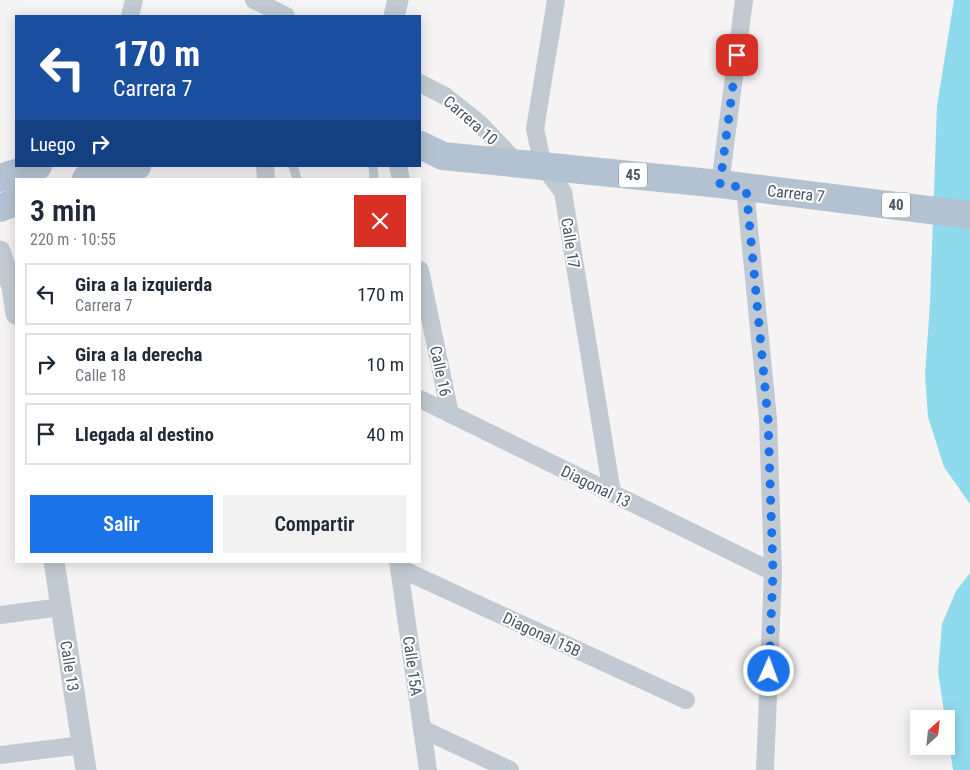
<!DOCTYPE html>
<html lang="es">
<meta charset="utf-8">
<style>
body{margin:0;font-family:"Roboto Condensed",sans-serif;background:#f2f2f3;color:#1f2937;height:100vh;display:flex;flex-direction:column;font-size:19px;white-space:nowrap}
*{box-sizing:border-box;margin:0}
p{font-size:16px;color:#747a83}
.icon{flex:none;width:28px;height:28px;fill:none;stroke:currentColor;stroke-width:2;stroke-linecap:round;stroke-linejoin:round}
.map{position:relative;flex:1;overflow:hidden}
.details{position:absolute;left:15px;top:178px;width:406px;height:385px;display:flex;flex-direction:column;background:#fff;border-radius:0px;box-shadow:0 2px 12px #0003}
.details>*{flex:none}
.top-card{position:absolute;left:15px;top:15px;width:406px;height:152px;border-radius:0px;box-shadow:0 2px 12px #0003;background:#1a4fa0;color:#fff;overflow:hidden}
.needle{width:32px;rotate:27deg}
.controls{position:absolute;left:910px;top:710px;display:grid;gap:10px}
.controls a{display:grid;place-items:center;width:45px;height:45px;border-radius:0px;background:#fff;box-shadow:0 2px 12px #0003;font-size:25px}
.pin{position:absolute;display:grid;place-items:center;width:42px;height:42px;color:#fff;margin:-21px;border-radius:10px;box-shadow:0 2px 8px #0006}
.me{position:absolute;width:55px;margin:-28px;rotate:2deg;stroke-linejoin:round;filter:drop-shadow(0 0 4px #0008)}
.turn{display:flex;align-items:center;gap:18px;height:105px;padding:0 15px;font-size:22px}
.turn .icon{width:65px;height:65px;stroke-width:2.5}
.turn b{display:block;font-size:35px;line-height:42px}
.then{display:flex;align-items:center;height:48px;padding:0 15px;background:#0003;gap:10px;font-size:19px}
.round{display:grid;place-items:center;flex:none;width:52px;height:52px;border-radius:0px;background:#f2f2f3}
.head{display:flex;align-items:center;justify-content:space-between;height:85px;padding:0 15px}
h1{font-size:30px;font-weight:600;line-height:38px}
.cta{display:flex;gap:10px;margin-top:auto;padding:10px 15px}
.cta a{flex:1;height:58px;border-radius:0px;background:#1a73e8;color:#fff;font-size:20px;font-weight:600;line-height:58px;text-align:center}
.cta a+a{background:#f2f2f3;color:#1f2937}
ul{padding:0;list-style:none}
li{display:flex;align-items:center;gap:15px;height:62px;margin:0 10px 8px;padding:0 5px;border:2px solid #e0e1e3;border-radius:0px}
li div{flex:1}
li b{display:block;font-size:19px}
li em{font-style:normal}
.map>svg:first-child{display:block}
.water{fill:#90daee}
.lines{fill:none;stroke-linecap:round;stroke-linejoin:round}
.service{stroke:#c1cad2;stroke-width:9}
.minor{stroke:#c1cad2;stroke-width:18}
.tertiary{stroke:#c1cad2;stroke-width:21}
.primary{stroke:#b3c2d1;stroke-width:28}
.route{stroke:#1a73e8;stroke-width:9;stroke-dasharray:0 16.2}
.labels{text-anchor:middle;stroke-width:4;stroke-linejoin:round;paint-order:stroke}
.shield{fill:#fff;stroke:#808990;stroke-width:1}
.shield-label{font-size:15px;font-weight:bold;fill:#4a5661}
.street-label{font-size:16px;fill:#4a5661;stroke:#fff}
</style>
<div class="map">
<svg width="970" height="770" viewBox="0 0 970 770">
<rect width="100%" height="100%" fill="#f5f3f3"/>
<!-- water -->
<g class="water">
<polygon points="954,0 970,0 970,504 944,467 928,417 925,375 930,303 937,106"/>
<polygon points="970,573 970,770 953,770 938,672 942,624 956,591"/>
</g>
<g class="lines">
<!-- service -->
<g class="service">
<polyline points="293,166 297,179"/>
<polyline points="373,166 374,179"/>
</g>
<!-- minor -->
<g class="minor">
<polyline points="254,0 286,16"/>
<polyline points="556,0 535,129 543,166 563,192 612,493"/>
<polyline points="130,16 134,0"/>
<polyline points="420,83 445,96 479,123 517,163"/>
<polyline points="265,166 266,179"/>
<polyline points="398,166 401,179"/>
<polyline points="720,184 744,0"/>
<polyline points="745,188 768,419 773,572 765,770"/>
<polyline points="420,270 450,414"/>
<polyline points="420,399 773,572"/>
<polyline points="398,561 428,770"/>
<polyline points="399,568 686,700"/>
<polyline points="0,615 61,607"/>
<polyline points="422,729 510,770"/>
<polyline points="0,755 82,745"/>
</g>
<!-- tertiary -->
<g class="tertiary">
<polyline points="394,16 398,0"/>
<polyline points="0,251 12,287 16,314"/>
<polyline points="54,561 86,770"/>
</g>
<!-- primary -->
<g class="primary">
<polyline points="420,145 443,156 720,184 970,215"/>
<polyline points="0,178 38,166"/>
<polyline points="86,179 121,169 137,166"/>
<polyline points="0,208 16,202"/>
</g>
</g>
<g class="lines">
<!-- route -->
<polyline class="route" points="737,55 720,184 746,188 768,419 773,572 769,671"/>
</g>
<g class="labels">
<!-- shield labels -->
<g class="shield">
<rect x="619" y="162.5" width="28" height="25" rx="4"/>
<rect x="882" y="192.5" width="28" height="25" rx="4"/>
</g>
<g class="shield-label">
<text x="633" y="180">45</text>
<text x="896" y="210">40</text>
</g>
<!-- street labels -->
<g class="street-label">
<text transform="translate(471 120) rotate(41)" y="6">Carrera 10</text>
<text transform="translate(796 193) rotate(6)" y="6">Carrera 7</text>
<text transform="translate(571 243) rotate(81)" y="6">Calle 17</text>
<text transform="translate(441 371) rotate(78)" y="6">Calle 16</text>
<text transform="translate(596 486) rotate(26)" y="6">Diagonal 13</text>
<text transform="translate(542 634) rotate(25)" y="6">Diagonal 15B</text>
<text transform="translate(70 666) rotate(81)" y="6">Calle 13</text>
<text transform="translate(413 666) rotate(82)" y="6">Calle 15A</text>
</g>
</g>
</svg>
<div class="controls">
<a><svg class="needle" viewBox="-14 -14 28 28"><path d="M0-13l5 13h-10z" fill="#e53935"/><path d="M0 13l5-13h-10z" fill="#747a83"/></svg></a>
</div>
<div class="pin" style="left:737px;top:55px;background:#d93025"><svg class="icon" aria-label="arrive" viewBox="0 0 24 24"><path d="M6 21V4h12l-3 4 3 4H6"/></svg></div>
<svg class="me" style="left:769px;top:671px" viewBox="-20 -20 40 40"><circle r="17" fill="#1a73e8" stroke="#fff" stroke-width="3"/><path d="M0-11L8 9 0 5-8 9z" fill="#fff"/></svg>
<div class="top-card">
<div class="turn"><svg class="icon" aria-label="left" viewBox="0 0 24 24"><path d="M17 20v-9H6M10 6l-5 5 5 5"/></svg><div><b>170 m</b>Carrera 7</div></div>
<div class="then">Luego<svg class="icon" aria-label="right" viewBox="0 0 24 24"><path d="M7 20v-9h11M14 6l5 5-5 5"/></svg></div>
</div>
<section class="details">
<div class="head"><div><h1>3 min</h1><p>220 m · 10:55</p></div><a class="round" style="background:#d93025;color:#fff"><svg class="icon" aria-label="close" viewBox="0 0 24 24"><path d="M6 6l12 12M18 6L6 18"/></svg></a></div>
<ul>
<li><svg class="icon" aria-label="left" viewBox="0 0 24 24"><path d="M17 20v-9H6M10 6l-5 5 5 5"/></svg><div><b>Gira a la izquierda</b><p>Carrera 7</p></div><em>170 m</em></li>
<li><svg class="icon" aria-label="right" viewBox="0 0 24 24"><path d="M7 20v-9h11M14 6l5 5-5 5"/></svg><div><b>Gira a la derecha</b><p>Calle 18</p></div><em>10 m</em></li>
<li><svg class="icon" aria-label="arrive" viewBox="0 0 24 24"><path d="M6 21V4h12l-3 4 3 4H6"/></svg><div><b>Llegada al destino</b></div><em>40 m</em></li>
</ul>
<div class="cta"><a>Salir</a><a>Compartir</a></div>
</section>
</div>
